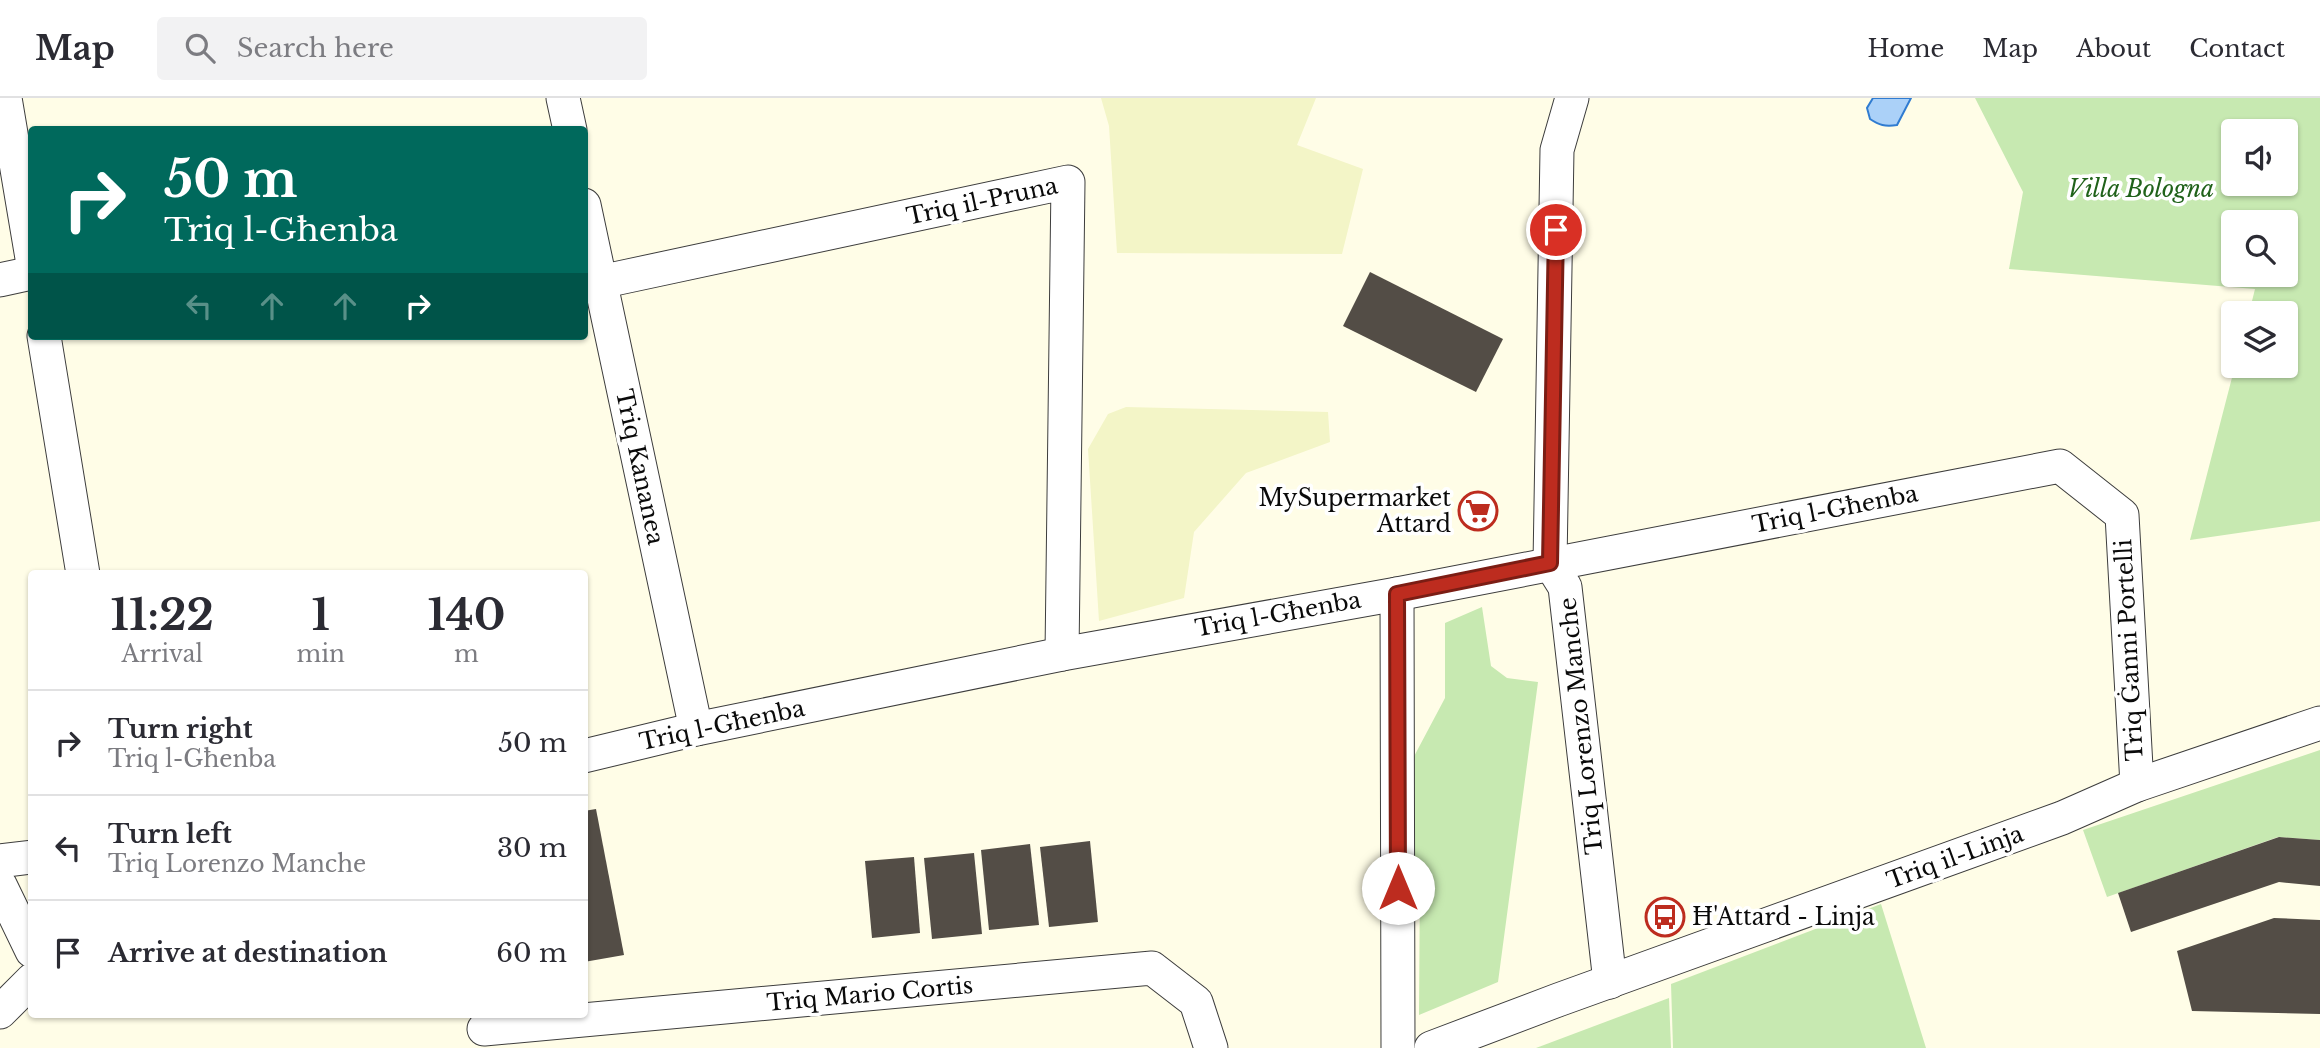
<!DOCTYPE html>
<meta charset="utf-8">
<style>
body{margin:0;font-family:"Libre Baskerville",serif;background:#f2f2f3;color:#2b2b33;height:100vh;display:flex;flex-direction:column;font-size:26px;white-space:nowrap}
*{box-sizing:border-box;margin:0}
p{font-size:23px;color:#7c7c81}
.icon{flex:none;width:38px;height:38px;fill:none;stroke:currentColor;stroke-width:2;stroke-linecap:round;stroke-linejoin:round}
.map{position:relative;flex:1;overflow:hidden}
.side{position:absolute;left:28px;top:472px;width:560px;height:448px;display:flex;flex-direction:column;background:#fff;border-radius:7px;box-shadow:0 2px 5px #0004}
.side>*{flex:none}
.top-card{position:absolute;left:28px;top:28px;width:560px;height:214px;border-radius:7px;box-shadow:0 2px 5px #0004;background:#00695c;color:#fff;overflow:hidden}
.buttons{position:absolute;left:2221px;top:21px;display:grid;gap:14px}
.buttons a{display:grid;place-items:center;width:77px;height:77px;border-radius:7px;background:#fff;box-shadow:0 2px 5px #0004;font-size:35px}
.pin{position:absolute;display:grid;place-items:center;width:60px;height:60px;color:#fff;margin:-30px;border:4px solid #fff;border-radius:50%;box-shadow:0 2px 7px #0007}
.me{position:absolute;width:77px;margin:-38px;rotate:0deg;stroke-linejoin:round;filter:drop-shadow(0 0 5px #0008)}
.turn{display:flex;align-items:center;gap:24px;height:147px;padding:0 21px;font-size:32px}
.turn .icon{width:91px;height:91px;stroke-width:2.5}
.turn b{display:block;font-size:49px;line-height:60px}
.lanes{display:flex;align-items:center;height:66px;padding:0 21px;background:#0003;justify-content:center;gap:35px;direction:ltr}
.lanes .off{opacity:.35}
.eta{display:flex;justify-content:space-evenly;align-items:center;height:119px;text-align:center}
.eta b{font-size:42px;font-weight:700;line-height:49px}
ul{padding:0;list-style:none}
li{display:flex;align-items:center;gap:21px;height:105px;padding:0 21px;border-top:2px solid #e1e1e2}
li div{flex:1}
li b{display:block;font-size:26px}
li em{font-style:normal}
header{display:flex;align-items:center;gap:42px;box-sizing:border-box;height:98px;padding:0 35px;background:#fff;border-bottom:2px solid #e1e1e2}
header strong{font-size:33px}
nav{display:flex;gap:38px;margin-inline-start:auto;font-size:24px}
.search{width:490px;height:63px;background:#f2f2f3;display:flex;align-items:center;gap:18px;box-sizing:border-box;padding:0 24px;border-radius:7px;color:#7c7c81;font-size:26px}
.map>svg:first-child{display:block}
.farmland{fill:#f3f5c7}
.green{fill:#c7e9b1;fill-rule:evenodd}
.water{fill:#abd1f8;stroke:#307cd1;stroke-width:2}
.building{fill:#534d46}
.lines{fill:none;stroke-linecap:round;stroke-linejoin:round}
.minor-casing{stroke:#3d3d3d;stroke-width:35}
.minor{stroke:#fff;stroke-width:33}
.route-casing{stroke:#7b1d14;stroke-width:18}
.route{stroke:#bd2c1f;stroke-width:12}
.labels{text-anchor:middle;stroke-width:7;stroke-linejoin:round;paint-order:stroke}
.park-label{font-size:23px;font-style:italic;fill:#20621a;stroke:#fff}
.street-label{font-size:23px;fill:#0a0a0a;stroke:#fff}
.poi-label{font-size:23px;fill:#0a0a0a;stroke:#fff;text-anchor:end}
</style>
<header>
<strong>Map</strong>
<div class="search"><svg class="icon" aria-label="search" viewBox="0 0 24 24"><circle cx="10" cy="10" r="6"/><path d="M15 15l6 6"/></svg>Search here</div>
<nav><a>Home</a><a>Map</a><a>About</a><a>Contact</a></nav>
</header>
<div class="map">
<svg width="2320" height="950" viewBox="0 0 2320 950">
<rect width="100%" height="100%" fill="#fffde7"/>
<!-- farmland -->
<g class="farmland">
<polygon points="1101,0 1316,0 1297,47 1363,71 1342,156 1117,155 1109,28"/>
<polygon points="1126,309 1328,314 1330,344 1246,375 1194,434 1184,500 1099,523 1088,351 1108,316"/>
</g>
<!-- green -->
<g class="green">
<path d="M 1975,0 L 2320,0 L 2320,423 L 2190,442 L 2235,268 L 2286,268 L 2286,215 L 2249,215 L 2255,191 L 2009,171 L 2023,94 ZM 2233,33 L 2286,33 L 2286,86 L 2233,86 ZM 2286,124 L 2286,177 L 2233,177 L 2233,124 Z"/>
<polygon points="1482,509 1491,568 1507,580 1538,584 1498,884 1419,917 1420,772 1395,758 1402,681 1445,600 1445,525"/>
<polygon points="2320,652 2320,742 2278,739 2107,799 2083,732"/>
<polygon points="1881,806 1926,950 1673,950 1671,886"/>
<polygon points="1669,900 1671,950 1536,950"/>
</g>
<!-- water -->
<path class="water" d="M 1873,0 L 1911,0 L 1897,27 C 1885,29 1879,27 1870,21 L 1867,10 Z"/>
<!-- building -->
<g class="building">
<polygon points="1370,174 1503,241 1476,294 1343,228"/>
<polygon points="596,711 624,857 584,864 584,713"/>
<polygon points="2279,739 2320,742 2320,788 2279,784 2131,834 2118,795"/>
<polygon points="1090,743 1098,824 1049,829 1040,749"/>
<polygon points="1030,746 1039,827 989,832 981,752"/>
<polygon points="974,755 982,836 932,841 924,760"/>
<polygon points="914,759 920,835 872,840 865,763"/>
<polygon points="1680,807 1682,814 1670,817 1668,812"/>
<polygon points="2274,820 2320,822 2320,916 2192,913 2177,853"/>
</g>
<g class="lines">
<defs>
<g id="minor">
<polyline points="5,0 32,160"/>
<polyline points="563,0 570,32"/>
<polyline points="1572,0 1557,52 1550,465 1565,489 1610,884"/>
<polyline points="584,107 696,631"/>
<polyline points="0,182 32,175"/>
<polyline points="600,184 1068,84 1062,556"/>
<polyline points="44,238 83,476"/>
<polyline points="1397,496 1398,950"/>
<polyline points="584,658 696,631 1062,556 1397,496 2060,368 2122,417 2137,687"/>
<polyline points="0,763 32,759"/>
<polyline points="0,787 32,853"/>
<polyline points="0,914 32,882"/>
<polyline points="484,931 1152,870 1196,904 1211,950"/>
<polyline points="1431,950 1558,902 2062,720 2137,687 2320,625"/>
</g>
</defs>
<!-- minor casing -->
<use href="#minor" class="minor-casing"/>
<!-- minor -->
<use href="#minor" class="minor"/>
</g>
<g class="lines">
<defs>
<polyline id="route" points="1398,790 1397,496 1550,465 1556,132"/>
</defs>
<!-- route casing -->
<use href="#route" class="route-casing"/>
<!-- route -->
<use href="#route" class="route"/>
</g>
<!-- icons -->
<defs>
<symbol id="supermarket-ring" viewBox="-11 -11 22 22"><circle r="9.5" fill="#fff" stroke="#bd2c1f" stroke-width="1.5"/><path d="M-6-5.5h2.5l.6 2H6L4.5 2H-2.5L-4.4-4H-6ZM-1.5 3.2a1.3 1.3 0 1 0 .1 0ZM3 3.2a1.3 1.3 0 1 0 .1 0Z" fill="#bd2c1f"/></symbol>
<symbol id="bus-ring" viewBox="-11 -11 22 22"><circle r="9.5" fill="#fff" stroke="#bd2c1f" stroke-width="1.5"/><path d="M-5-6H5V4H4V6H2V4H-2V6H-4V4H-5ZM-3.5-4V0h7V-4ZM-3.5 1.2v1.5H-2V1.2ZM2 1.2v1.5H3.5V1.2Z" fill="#bd2c1f"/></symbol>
</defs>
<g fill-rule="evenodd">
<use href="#supermarket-ring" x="1456" y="391" width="44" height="44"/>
<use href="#bus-ring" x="1643" y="797" width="44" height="44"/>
</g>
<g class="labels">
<!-- park labels -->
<g class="park-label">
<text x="2141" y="99">Villa Bologna</text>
</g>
<!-- street labels -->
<g class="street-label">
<text transform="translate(982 103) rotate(-12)" y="8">Triq il-Pruna</text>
<text transform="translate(640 369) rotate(78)" y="8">Triq Kananea</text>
<text transform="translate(1835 411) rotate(-11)" y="8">Triq l-Għenba</text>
<text transform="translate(1278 516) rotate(-10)" y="8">Triq l-Għenba</text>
<text transform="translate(2129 552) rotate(-93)" y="8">Triq Ġanni Portelli</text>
<text transform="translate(722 627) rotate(-12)" y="8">Triq l-Għenba</text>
<text transform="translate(1581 628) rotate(-96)" y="8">Triq Lorenzo Manche</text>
<text transform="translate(1955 759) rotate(-20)" y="8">Triq il-Linja</text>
<text transform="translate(870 896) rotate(-5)" y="8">Triq Mario Cortis</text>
</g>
<!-- poi labels -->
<g class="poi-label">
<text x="1451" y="408">MySupermarket<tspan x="1451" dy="26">Attard</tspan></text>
<text x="1692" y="827" text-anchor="start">Ħ'Attard - Linja</text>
</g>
</g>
</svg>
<div class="buttons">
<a><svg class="icon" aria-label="sound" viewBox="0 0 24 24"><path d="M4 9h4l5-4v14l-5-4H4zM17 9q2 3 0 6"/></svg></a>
<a><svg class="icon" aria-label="search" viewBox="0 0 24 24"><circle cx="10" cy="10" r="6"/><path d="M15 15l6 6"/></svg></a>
<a><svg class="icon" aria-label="layers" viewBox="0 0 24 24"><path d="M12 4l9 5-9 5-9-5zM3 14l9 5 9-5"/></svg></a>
</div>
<div class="pin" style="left:1556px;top:132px;background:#d93025"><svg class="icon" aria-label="arrive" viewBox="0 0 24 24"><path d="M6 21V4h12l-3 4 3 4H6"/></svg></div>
<svg class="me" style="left:1398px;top:790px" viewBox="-20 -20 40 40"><circle r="19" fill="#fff"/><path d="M0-13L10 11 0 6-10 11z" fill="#bd2c1f"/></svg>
<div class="top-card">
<div class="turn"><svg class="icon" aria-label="right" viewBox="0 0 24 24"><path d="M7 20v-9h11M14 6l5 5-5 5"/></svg><div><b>50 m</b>Triq l-Għenba</div></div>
<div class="lanes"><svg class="icon off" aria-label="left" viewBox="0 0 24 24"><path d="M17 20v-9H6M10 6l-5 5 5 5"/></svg><svg class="icon off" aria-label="ahead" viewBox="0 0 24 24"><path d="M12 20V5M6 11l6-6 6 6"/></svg><svg class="icon off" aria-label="ahead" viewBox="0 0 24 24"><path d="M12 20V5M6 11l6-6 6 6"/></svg><svg class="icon" aria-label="right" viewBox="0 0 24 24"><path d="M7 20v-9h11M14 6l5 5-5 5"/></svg></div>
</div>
<section class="side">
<div class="eta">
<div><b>11:22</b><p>Arrival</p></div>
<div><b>1</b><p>min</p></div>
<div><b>140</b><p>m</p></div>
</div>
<ul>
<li><svg class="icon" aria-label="right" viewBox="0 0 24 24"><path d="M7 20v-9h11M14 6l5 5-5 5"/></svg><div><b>Turn right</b><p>Triq l-Għenba</p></div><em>50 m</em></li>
<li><svg class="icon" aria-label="left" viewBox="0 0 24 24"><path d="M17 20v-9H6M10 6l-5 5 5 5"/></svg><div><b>Turn left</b><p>Triq Lorenzo Manche</p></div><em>30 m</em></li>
<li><svg class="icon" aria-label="arrive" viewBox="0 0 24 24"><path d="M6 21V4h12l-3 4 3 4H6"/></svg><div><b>Arrive at destination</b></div><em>60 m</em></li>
</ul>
</section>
</div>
